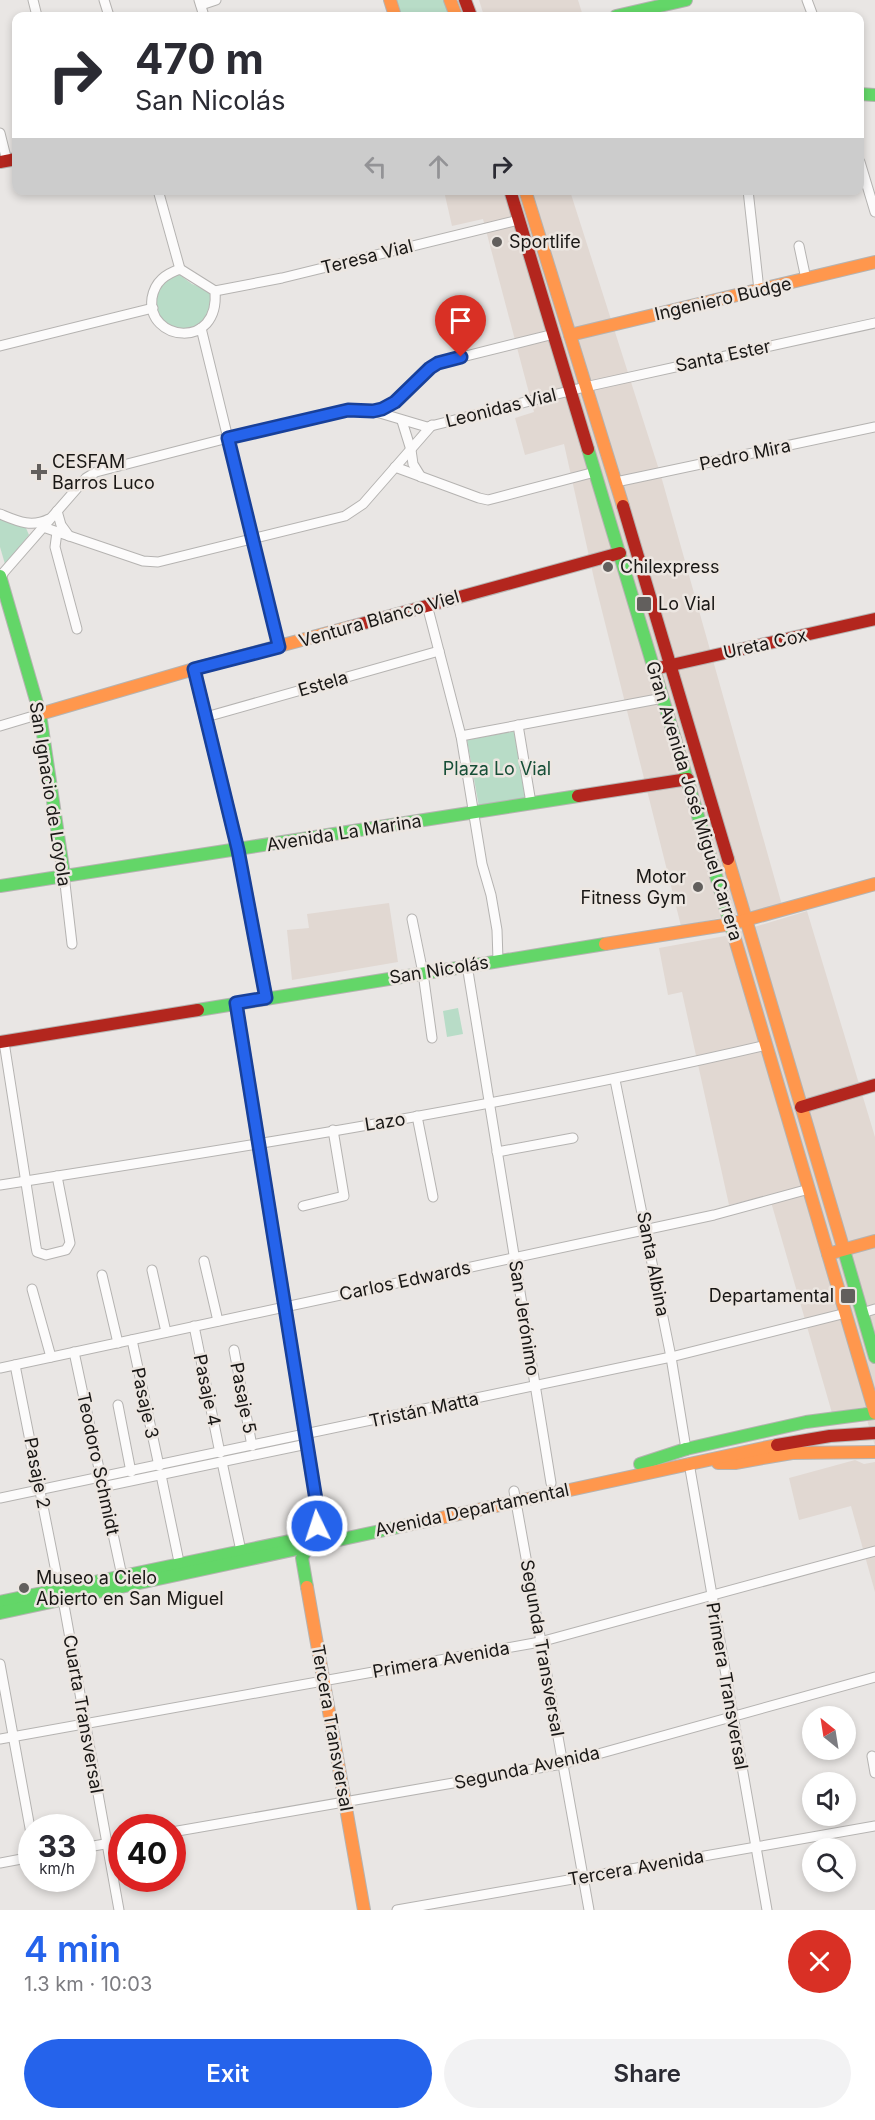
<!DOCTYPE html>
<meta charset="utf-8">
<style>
body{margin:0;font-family:Inter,sans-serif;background:#f2f2f3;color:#2b2b33;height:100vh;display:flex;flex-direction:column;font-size:22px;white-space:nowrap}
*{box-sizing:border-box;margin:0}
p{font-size:20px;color:#7c7c81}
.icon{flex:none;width:33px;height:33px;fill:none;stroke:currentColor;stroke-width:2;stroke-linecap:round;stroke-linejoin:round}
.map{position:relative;height:1910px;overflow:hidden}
.details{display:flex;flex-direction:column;background:#fff;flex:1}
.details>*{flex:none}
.banner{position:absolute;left:12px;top:12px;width:852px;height:183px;border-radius:12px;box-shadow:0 3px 9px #0003;background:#fff;color:#2b2b33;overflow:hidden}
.needle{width:39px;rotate:330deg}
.tools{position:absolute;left:802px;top:1706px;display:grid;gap:12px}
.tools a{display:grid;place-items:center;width:54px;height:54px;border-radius:50%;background:#fff;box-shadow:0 3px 9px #0003;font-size:30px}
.speed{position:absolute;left:18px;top:1814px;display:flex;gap:12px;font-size:30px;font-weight:700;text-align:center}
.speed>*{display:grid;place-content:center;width:78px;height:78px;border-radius:50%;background:#fff;box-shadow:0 3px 9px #0003;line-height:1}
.speed small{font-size:15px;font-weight:400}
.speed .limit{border:9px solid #d22;background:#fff;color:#111}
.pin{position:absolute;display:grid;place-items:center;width:51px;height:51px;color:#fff;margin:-62px -26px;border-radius:50% 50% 50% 0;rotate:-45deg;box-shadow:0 0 6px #0007}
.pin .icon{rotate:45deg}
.me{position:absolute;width:66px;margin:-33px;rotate:356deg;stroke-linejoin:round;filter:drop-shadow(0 0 4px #0008)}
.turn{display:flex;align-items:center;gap:21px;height:126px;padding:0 24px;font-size:27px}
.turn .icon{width:78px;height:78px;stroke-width:2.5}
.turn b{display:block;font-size:42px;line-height:51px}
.lanes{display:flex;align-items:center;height:57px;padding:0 24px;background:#0003;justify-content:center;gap:30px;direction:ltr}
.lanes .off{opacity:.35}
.round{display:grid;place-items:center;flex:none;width:63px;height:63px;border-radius:32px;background:#f2f2f3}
.summary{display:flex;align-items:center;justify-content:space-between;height:102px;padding:0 24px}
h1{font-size:36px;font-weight:600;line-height:45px;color:#2563eb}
.action{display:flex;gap:12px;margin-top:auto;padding:12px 24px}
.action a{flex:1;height:69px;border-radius:36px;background:#2563eb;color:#fff;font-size:24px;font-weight:600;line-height:69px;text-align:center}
.action a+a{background:#f2f2f3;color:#2b2b33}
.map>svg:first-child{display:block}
.built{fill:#e1d8d2}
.green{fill:#b8dcc7}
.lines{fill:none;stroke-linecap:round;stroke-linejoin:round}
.street-casing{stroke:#b5b3b1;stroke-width:11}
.fast-casing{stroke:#b5b3b1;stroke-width:14}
.slow-casing{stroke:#b5b3b1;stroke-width:14}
.jam-casing{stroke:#b5b3b1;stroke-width:14}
.street{stroke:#fcfbfb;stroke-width:9}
.fast{stroke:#63d668;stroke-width:12}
.slow{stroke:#ff974d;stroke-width:12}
.jam{stroke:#b3261e;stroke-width:12}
.route-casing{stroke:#184099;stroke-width:15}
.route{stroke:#2563eb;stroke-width:10}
.poi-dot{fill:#625f5d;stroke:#ece6e1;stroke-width:2}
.labels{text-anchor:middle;stroke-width:5;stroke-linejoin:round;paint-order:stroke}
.poi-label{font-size:18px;fill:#191715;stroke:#ece6e1;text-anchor:start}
.street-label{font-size:18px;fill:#191715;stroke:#ece6e1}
.park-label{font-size:18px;fill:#164e37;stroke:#ece6e1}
</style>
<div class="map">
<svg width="875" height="1910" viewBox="0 0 875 1910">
<rect width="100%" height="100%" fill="#e9e6e4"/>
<!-- built -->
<g class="built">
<polygon points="479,0 578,0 583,16 484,16"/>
<polygon points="444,191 570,191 661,476 782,905 681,926 595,583 564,444 525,455 515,418 534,412 483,219 452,226"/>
<polygon points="389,903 398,962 292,980 287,930 309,928 307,914"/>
<polygon points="807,911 875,1137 875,1446 863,1407 832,1413 769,1195 729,1205 682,992 668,995 659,948 725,936"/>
<polygon points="855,1460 864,1464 875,1462 875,1592 851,1506 799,1520 789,1478"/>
</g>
<!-- green -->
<g class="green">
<polygon points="394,0 444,0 449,16 399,16"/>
<polygon points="177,273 192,284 209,291 214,300 202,324 183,331 163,323 154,305 158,285"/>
<polygon points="0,518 26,528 29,535 5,564 0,547"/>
<polygon points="516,731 527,798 479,807 467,740"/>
<polygon points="458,1008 463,1034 447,1037 443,1011"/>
</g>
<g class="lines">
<defs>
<g id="street">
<polyline points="33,0 37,16"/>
<polyline points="104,0 109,16"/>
<polyline points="199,0 204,16"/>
<polyline points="807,0 813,16"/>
<polyline points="201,5 216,0"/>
<polyline points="0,133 7,161"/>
<polyline points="860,162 875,212"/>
<polyline points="158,190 180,269"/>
<polyline points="748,190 759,290"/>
<polyline points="799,246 806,279"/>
<path d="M 180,269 L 215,291 C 220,351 146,341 152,298 C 155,281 166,274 180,269 Z"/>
<polyline points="215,291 282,278 519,220"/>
<polyline points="201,328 279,647"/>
<polyline points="0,346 153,308"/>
<path d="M 373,411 C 402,405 413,377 438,363 L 554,334"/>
<polyline points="402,421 411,450 413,464 421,477"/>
<polyline points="395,467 479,498 488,500 595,472"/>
<polyline points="616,482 875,427"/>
<polyline points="57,511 61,525 69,536"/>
<path d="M 0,514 C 17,521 31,528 49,519"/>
<polyline points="43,527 143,561 158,562 345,516 363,504 432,425"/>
<polyline points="57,532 55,547 77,629"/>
<polyline points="0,579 4,572 86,478 96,472 228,438 348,410 373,411 427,427 585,387 875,323"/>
<polyline points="427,605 461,736 482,864 491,895 497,930 498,960"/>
<polyline points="206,717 439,651"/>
<polyline points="518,725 531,803"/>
<polyline points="0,726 40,714"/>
<polyline points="461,736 663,698"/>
<polyline points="64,875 72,944"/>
<polyline points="412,919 423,973 432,1038"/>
<polyline points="467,965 551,1483"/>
<polyline points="4,1042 36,1247 37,1252 46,1255 66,1250 70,1243 57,1176"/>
<polyline points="615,1080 671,1357 686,1449"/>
<polyline points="417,1116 433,1197"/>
<polyline points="497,1152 573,1138"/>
<path d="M 0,1185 C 257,1145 514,1104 767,1045"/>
<polyline points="303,1206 344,1196 333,1130"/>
<polyline points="204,1261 218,1321"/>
<polyline points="152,1270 166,1332"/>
<polyline points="102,1275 118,1343"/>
<polyline points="32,1289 51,1357"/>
<polyline points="862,1313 875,1309"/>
<polyline points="194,1326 220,1453"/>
<polyline points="132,1340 159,1466"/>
<polyline points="234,1350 252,1446"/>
<polyline points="74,1352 122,1576"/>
<polyline points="15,1365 58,1582"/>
<polyline points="0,1368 714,1215 809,1189"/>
<polyline points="118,1405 131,1472"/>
<polyline points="222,1462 241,1551"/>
<polyline points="689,1463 767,1910"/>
<polyline points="161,1475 178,1557"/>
<polyline points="102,1487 307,1444"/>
<polyline points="514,1491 589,1910"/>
<polyline points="0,1498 671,1357 846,1313"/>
<polyline points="62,1594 119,1910"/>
<polyline points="0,1664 32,1839"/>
<polyline points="0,1739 540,1642 875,1551"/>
<polyline points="872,1756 875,1773"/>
<polyline points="172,1832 562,1764 875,1677"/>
<polyline points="82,1848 122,1841"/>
<polyline points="0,1863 32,1857"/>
<polyline points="397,1910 875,1826"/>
</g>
<g id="fast">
<polyline points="616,16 686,0"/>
<polyline points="860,94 875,95"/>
<polyline points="588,449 734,936"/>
<polyline points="0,576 40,714 64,875"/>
<polyline points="0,886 578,796"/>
<polyline points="236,1003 316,1500 317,1526 302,1558 307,1587"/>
<polyline points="198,1010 605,944"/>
<polyline points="843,1247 875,1357"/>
<polyline points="686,1449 806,1422 875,1413"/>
<polyline points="640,1464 686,1449"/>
<polyline points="0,1602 323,1534"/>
<polyline points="0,1613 408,1525"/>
</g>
<g id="slow">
<polyline points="390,0 395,16"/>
<polyline points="450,0 456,16"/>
<polyline points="525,190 623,506"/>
<polyline points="570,335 875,262"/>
<polyline points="194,669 238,850 266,998"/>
<polyline points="40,714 194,669 350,627"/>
<polyline points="728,859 843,1247"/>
<polyline points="734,936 875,1413"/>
<polyline points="605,944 731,924 875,884"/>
<polyline points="828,1254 875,1241"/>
<polyline points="718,1463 735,1463 792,1453 875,1452"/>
<polyline points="408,1525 777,1445"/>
<polyline points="307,1587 364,1910"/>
</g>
<g id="jam">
<polyline points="465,0 471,16"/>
<polyline points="0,162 16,159"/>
<polyline points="510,190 588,449"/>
<polyline points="623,506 728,859"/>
<polyline points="350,627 620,553"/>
<polyline points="654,669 875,619"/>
<polyline points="578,796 688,779"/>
<polyline points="0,1042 198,1010"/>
<polyline points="801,1107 875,1085"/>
<polyline points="777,1445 830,1436 875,1433"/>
</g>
</defs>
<!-- street casing -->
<use href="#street" class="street-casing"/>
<!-- fast casing -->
<use href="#fast" class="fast-casing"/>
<!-- slow casing -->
<use href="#slow" class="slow-casing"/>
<!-- jam casing -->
<use href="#jam" class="jam-casing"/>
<!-- street -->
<use href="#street" class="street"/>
<!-- fast -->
<use href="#fast" class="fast"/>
<!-- slow -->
<use href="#slow" class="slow"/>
<!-- jam -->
<use href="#jam" class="jam"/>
</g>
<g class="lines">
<defs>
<polyline id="route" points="317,1526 316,1500 236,1003 266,998 238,850 194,669 279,647 228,438 348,410 373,411 382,409 395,402 430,368 438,363 461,357"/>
</defs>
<!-- route casing -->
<use href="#route" class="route-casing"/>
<!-- route -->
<use href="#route" class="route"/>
</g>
<!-- markers -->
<g class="poi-dot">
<circle cx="497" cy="242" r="6"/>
<path d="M36 463h6v6h6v6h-6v6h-6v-6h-6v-6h6z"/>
<circle cx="608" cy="567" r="6"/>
<rect x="636" y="596" width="16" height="16" rx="3"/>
<circle cx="698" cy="887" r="6"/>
<rect x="840" y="1288" width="16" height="16" rx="3"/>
<circle cx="24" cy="1588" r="6"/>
</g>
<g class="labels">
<!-- poi labels -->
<g class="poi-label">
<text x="509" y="248">Sportlife</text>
<text x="52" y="468">CESFAM<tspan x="52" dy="21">Barros Luco</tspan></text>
<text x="620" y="573">Chilexpress</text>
<text x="658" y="610">Lo Vial</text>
<text x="686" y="883" text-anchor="end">Motor<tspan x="686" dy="21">Fitness Gym</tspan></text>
<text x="834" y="1302" text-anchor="end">Departamental</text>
<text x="36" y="1584">Museo a Cielo<tspan x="36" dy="21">Abierto en San Miguel</tspan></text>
</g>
<!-- street labels -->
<g class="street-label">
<text transform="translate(367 257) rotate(-14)" y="6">Teresa Vial</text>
<text transform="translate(723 299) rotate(-13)" y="6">Ingeniero Budge</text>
<text transform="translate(723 356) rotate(-12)" y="6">Santa Ester</text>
<text transform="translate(501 408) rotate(-14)" y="6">Leonidas Vial</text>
<text transform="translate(745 455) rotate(-12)" y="6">Pedro Mira</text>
<text transform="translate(379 619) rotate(-16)" y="6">Ventura Blanco Viel</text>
<text transform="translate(765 644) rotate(-12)" y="6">Ureta Cox</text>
<text transform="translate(323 684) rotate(-16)" y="6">Estela</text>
<text transform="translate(50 794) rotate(81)" y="6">San Ignacio de Loyola</text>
<text transform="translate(694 801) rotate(73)" y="6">Gran Avenida José Miguel Carrera</text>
<text transform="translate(344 833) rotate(-9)" y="6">Avenida La Marina</text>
<text transform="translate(439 970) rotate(-9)" y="6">San Nicolás</text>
<text transform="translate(385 1122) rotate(-9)" y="6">Lazo</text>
<text transform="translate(653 1264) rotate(79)" y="6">Santa Albina</text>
<text transform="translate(405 1281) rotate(-12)" y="6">Carlos Edwards</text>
<text transform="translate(524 1318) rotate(81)" y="6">San Jerónimo</text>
<text transform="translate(207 1390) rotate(78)" y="6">Pasaje 4</text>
<text transform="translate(243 1398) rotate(79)" y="6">Pasaje 5</text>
<text transform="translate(145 1403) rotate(78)" y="6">Pasaje 3</text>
<text transform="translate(424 1410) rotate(-12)" y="6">Tristán Matta</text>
<text transform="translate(98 1464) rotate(78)" y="6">Teodoro Schmidt</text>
<text transform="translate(37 1473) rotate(79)" y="6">Pasaje 2</text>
<text transform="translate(472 1510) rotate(-12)" y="6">Avenida Departamental</text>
<text transform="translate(542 1648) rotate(80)" y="6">Segunda Transversal</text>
<text transform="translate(441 1660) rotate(-10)" y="6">Primera Avenida</text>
<text transform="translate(727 1686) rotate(80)" y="6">Primera Transversal</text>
<text transform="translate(83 1714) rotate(80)" y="6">Cuarta Transversal</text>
<text transform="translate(332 1728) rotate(80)" y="6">Tercera Transversal</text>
<text transform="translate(527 1768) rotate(-12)" y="6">Segunda Avenida</text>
<text transform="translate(636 1868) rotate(-10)" y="6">Tercera Avenida</text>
</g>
<!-- park labels -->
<g class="park-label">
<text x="497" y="775">Plaza Lo Vial</text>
</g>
</g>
</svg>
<div class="tools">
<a><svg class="needle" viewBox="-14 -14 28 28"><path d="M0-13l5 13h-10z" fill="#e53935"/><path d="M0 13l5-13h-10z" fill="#7c7c81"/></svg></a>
<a><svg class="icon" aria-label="sound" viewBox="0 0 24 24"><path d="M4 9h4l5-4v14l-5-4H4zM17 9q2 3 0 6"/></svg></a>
<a><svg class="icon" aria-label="search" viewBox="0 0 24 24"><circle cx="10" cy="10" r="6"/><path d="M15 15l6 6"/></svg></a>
</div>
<div class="speed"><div>33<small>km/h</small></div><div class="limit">40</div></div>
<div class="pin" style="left:461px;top:357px;background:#d93025"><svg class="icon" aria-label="arrive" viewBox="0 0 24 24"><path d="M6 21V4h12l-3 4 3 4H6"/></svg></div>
<svg class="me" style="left:317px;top:1526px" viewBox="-20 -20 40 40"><circle r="17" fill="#2563eb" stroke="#fff" stroke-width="3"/><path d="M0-11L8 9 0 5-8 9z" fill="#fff"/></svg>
<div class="banner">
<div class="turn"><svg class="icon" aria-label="right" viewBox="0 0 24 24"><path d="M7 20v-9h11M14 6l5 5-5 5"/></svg><div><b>470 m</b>San Nicolás</div></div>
<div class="lanes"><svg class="icon off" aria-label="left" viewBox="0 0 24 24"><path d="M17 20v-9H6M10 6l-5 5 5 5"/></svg><svg class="icon off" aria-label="ahead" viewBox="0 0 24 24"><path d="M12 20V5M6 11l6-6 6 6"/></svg><svg class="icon" aria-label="right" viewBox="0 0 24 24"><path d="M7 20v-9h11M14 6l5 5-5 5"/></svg></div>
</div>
</div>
<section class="details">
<div class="summary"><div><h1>4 min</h1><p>1.3 km · 10:03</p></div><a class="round" style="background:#d93025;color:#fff"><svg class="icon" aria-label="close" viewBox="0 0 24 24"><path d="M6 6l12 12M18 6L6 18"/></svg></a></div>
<div class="action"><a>Exit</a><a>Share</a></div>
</section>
